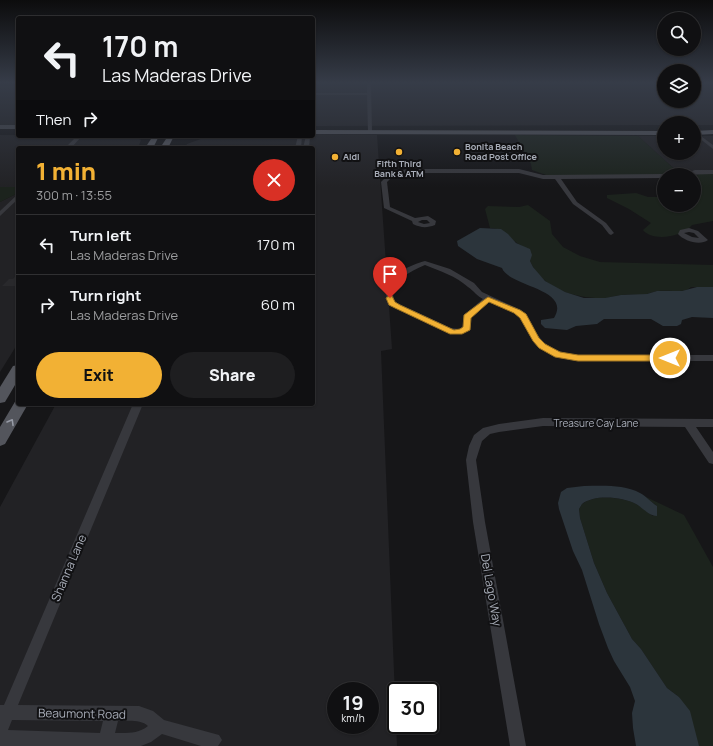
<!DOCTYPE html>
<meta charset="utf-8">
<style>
body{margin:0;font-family:Manrope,sans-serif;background:#1e1e20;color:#f1f3f6;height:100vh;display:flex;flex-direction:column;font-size:15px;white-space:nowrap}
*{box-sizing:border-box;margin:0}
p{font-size:13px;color:#9c9d9f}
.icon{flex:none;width:22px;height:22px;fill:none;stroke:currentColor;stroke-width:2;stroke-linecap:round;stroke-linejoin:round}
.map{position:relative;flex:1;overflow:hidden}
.panel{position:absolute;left:16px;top:146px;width:299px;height:260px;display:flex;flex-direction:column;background:#101012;border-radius:4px;box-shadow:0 1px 3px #0004,0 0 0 1px #303032}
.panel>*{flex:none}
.banner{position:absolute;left:16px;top:16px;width:299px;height:122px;border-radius:4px;box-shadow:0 1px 3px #0004,0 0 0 1px #303032;background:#101012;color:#f1f3f6;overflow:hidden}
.controls{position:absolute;left:657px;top:12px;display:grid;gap:8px}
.controls a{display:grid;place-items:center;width:44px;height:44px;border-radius:50%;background:#101012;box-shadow:0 1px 3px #0004,0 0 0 1px #303032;font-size:20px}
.speed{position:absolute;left:327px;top:682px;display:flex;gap:8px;font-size:20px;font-weight:700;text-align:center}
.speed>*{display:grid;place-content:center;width:52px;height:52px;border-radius:50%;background:#101012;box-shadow:0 1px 3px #0004,0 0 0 1px #303032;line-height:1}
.speed small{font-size:10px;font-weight:400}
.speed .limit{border:2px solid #111;border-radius:6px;background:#fff;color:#111}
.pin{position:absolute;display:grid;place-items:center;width:34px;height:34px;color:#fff;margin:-41px -17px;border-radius:50% 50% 50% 0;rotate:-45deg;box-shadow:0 0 4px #0007}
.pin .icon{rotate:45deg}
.me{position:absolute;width:44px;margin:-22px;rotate:270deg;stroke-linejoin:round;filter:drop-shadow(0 0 3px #0008)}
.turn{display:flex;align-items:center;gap:14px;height:84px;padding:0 20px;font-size:18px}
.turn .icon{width:52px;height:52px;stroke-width:2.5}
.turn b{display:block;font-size:28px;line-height:34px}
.then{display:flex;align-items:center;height:38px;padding:0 20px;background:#0003;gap:8px;font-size:15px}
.round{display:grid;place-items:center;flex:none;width:42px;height:42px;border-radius:21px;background:#1e1e20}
.head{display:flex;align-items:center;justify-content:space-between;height:68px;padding:0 20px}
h1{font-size:24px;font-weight:800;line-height:30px;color:#f2b134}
.cta{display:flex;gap:8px;margin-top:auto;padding:8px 20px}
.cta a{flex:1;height:46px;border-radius:24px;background:#f2b134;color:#111;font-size:16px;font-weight:800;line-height:46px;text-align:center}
.cta a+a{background:#1e1e20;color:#f1f3f6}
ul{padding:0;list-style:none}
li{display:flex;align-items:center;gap:12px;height:60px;padding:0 20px;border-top:1px solid #303032}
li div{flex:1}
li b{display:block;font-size:15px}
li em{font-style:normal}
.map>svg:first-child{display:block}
.built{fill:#222225;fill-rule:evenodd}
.green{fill:#1c231d}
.water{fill:#2c353c}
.building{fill:#29292c}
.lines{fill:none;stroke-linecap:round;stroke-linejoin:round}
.street{fill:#37383d;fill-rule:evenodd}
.secondary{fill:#45474d;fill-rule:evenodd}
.primary{fill:#53555c;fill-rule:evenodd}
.oneway{stroke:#979ba6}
.route{fill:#f2b134;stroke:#9d7322}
.poi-dot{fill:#f2b134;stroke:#111113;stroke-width:1.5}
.labels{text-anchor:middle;stroke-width:4;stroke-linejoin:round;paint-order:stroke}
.far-poi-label{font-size:9px;font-weight:bold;fill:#a8adb8;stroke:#111113;text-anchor:start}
.street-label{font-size:10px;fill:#a8adb8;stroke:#111113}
.near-street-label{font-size:12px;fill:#a8adb8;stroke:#111113}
</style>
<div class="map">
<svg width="713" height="746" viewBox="0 0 713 746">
<rect width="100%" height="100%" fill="#161618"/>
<!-- built -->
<g class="built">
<polygon points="18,83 18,125 0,125 0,86 13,86"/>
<polygon points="313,83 664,83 664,101 694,101 694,83 713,83 713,125 694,125 694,123 664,123 664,125 313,126"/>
<path d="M 313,134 L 377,135 L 392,349 L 381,351 L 397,746 L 0,746 L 0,507 L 56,404 L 313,404 L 313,148 L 184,148 L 187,144 L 209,136 L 313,136 ZM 336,691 L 370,691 L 370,725 L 336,725 Z"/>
<polygon points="0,135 133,136 141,140 138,148 18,148 18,187 0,187"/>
<polygon points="638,136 664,136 664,153 694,153 694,136 713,136 713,174 681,175"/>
<polygon points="18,193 18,343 0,372 0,202"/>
</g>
<!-- green -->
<g class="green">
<polygon points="515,135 638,136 681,175 546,175 532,170 531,164"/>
<path d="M 701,174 L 713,174 L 713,221 L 692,225 C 683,237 652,242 643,230 L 651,223 L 629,209 L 607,198 L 607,195 L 636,193 L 648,197 L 664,197 L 664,205 L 694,205 L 694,176 Z"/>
<polygon points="0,187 18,187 18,193 0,202"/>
<path d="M 528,205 L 550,221 L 552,234 L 563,247 L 580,256 L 600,262 L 713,265 L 713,287 L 691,287 C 684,294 668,290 659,291 C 655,291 651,293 647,294 C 639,296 630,294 622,295 C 616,295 611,298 605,298 C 576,299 542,289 530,261 C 530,257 533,255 530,252 C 527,248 521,246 517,243 C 508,237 503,228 490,228 L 485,209 L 488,206 L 519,207 Z"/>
<path d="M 644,496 L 684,515 L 713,567 L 713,746 L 699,746 L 679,697 L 667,688 L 641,649 L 632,639 L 607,593 L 594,563 L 580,518 L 579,509 L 582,504 C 595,494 620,497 634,503 C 641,506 647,512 653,516 L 657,506 Z"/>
</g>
<!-- water -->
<g class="water">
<path d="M 480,228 L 501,229 L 508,234 L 516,243 L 530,249 L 532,255 L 530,261 L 533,267 L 545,281 L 565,292 L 584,298 L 605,298 L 621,295 L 647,294 L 657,291 L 682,291 L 697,287 L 713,287 L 713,318 L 692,317 L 682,320 L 681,324 L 677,326 L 663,326 L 651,319 L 604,319 L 597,324 L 576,326 L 567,330 L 545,328 L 541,324 L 541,320 L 554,318 C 572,288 509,287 502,268 L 477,259 L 458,246 L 457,241 Z"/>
<path d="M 584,486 C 602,486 623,484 640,493 C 646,496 651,502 657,506 L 657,516 C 649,516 643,508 636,504 C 622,497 595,494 582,504 L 579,509 L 580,518 L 594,563 L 607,593 L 632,639 L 641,649 L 667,688 L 679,697 L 690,711 L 699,746 L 636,746 L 633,728 L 632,713 L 635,701 L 630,687 L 614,661 L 608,648 L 599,624 L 582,570 L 573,551 L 559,509 L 558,503 L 561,492 L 567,488 Z"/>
</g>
<!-- building -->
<polygon class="building" points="18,273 18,284 16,286 2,286 9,279 13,279"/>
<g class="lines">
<!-- street -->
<g class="street">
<polygon points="367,83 371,83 372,132 370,133 368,132 367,95 313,95 313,93 367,93"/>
<polygon points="694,131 713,145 713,149 694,134"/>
<polygon points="77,136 82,136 71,148 65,148"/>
<polygon points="298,136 302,136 301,148 295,148"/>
<polygon points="306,136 310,136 309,148 303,148"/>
<path d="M 407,169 L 519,169 L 543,175 L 664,174 L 666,175 L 664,175 L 664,178 L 561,179 L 577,202 L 606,223 L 614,233 L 611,235 L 609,234 L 602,225 L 573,204 L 555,179 L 543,179 L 519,173 L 407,173 L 393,176 L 387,182 L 390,207 L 415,218 L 428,216 L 436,221 L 435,225 C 427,228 421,228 413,224 L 412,221 L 384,208 L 381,182 L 389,174 ZM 422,220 L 427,220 L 430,223 L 424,224 L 418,222 Z"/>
<polygon points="695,170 713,170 713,174 681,175"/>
<polygon points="18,194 18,199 0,216 0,211"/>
<path d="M 689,228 L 698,231 L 708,240 C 700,246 684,241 678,234 L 680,230 ZM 689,232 L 694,233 L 699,238 L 692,237 L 684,233 Z"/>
<path d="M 425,261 L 450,269 L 474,283 L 482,292 L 521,310 C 528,316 531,323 535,331 C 545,348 560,353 578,355 L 713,355 L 713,361 L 578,361 C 557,358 540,352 529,334 C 525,328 524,322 520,317 C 512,309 499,306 489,302 L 471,318 L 470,330 L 459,334 L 448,333 L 389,305 L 386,296 L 385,288 C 392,274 410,265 425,261 ZM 425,265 C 440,271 456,276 468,287 C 474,291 477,296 483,299 L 464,315 L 463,327 L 459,329 L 451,328 L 395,302 C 394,298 392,293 393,289 C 394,279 416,269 425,265 Z"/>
<path d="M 133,404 L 143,404 L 18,705 L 139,706 L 153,711 L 164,720 L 219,735 L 222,740 L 218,746 L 201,746 L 162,734 L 151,742 L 141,746 L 0,746 L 0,705 L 4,705 ZM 12,720 L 103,721 L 100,733 L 8,730 ZM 118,721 C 127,721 141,719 148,726 C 138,734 127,733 115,733 Z"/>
<polygon points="543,418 713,419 713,427 696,427 713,452 713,464 709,463 685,427 543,426 499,432 490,434 482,441 476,460 485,522 526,746 510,746 473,522 466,460 469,446 474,435 483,428 499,424"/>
</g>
<!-- secondary -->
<rect class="secondary" x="0" y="125" width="18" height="4"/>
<!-- primary -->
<g class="primary">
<polygon points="313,130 664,131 664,135 313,134"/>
<polygon points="713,130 713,134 694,135 694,131"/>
<polygon points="153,136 159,136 153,148 145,148"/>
<polygon points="168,136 174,136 168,148 160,148"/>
<polygon points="18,365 18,380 5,402 0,403 0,387 13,366"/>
<polygon points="16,400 18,400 18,404 28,404 5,444 0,446 0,427"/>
</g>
</g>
<!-- one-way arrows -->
<defs><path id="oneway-chevron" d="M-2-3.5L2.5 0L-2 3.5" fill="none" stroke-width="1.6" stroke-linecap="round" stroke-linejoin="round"/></defs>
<use class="oneway" href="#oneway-chevron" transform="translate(11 422) rotate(-60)"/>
<!-- sky -->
<linearGradient id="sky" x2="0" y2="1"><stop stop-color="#0c0c0d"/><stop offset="0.44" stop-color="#363c48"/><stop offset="1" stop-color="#363c48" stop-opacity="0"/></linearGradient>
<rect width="713" height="187" fill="url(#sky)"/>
<!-- route -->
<polygon class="route" points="390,295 392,296 395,302 400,305 454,330 460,329 463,327 464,315 488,297 520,310 526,314 539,338 545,344 560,352 578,355 670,355 674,358 670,361 578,361 555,357 539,348 533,341 520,318 514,313 489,302 471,318 470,330 462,334 450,334 395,308 389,305 386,298"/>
<!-- markers -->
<g class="poi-dot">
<circle cx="399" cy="152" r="4"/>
<circle cx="457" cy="152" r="4"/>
<circle cx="335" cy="157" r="4"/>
</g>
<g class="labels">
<!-- far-poi labels -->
<g class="far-poi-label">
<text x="465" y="150">Bonita Beach<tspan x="465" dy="10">Road Post Office</tspan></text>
<text x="343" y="160">Aldi</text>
<text x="399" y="167" text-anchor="middle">Fifth Third<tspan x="399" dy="10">Bank &amp; ATM</tspan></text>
</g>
<!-- street labels -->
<g class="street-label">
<text x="596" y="427">Treasure Cay Lane</text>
</g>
<!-- near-street labels -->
<g class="near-street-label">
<text transform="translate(69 568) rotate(-67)" y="4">Shanna Lane</text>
<text transform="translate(491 590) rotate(80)" y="4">Del Lago Way</text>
<text transform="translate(82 714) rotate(1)" y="4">Beaumont Road</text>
</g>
</g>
</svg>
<div class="controls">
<a><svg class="icon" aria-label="search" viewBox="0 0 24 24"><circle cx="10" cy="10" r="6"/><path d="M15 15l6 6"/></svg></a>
<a><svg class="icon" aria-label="layers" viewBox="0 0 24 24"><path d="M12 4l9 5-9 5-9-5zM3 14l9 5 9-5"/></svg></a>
<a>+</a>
<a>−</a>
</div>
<div class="speed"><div>19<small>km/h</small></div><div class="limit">30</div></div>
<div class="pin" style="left:390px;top:298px;background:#d93025"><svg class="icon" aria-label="arrive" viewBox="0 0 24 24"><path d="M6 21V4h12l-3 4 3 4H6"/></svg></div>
<svg class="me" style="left:670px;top:358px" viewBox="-20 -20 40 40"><circle r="17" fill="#f2b134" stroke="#fff" stroke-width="3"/><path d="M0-11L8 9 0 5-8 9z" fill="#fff"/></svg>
<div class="banner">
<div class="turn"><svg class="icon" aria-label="left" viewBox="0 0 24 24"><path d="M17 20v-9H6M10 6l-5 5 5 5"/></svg><div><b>170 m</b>Las Maderas Drive</div></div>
<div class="then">Then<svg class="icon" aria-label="right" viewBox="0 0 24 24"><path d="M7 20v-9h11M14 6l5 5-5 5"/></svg></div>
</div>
<section class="panel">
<div class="head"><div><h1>1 min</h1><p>300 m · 13:55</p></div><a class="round" style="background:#d93025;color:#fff"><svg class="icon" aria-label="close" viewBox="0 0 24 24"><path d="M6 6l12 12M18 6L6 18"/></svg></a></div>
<ul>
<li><svg class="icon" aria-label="left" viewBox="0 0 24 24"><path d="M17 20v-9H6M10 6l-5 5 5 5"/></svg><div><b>Turn left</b><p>Las Maderas Drive</p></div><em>170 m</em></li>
<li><svg class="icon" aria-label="right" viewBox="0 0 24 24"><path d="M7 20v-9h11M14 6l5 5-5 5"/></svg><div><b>Turn right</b><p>Las Maderas Drive</p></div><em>60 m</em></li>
</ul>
<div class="cta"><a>Exit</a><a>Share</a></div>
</section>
</div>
